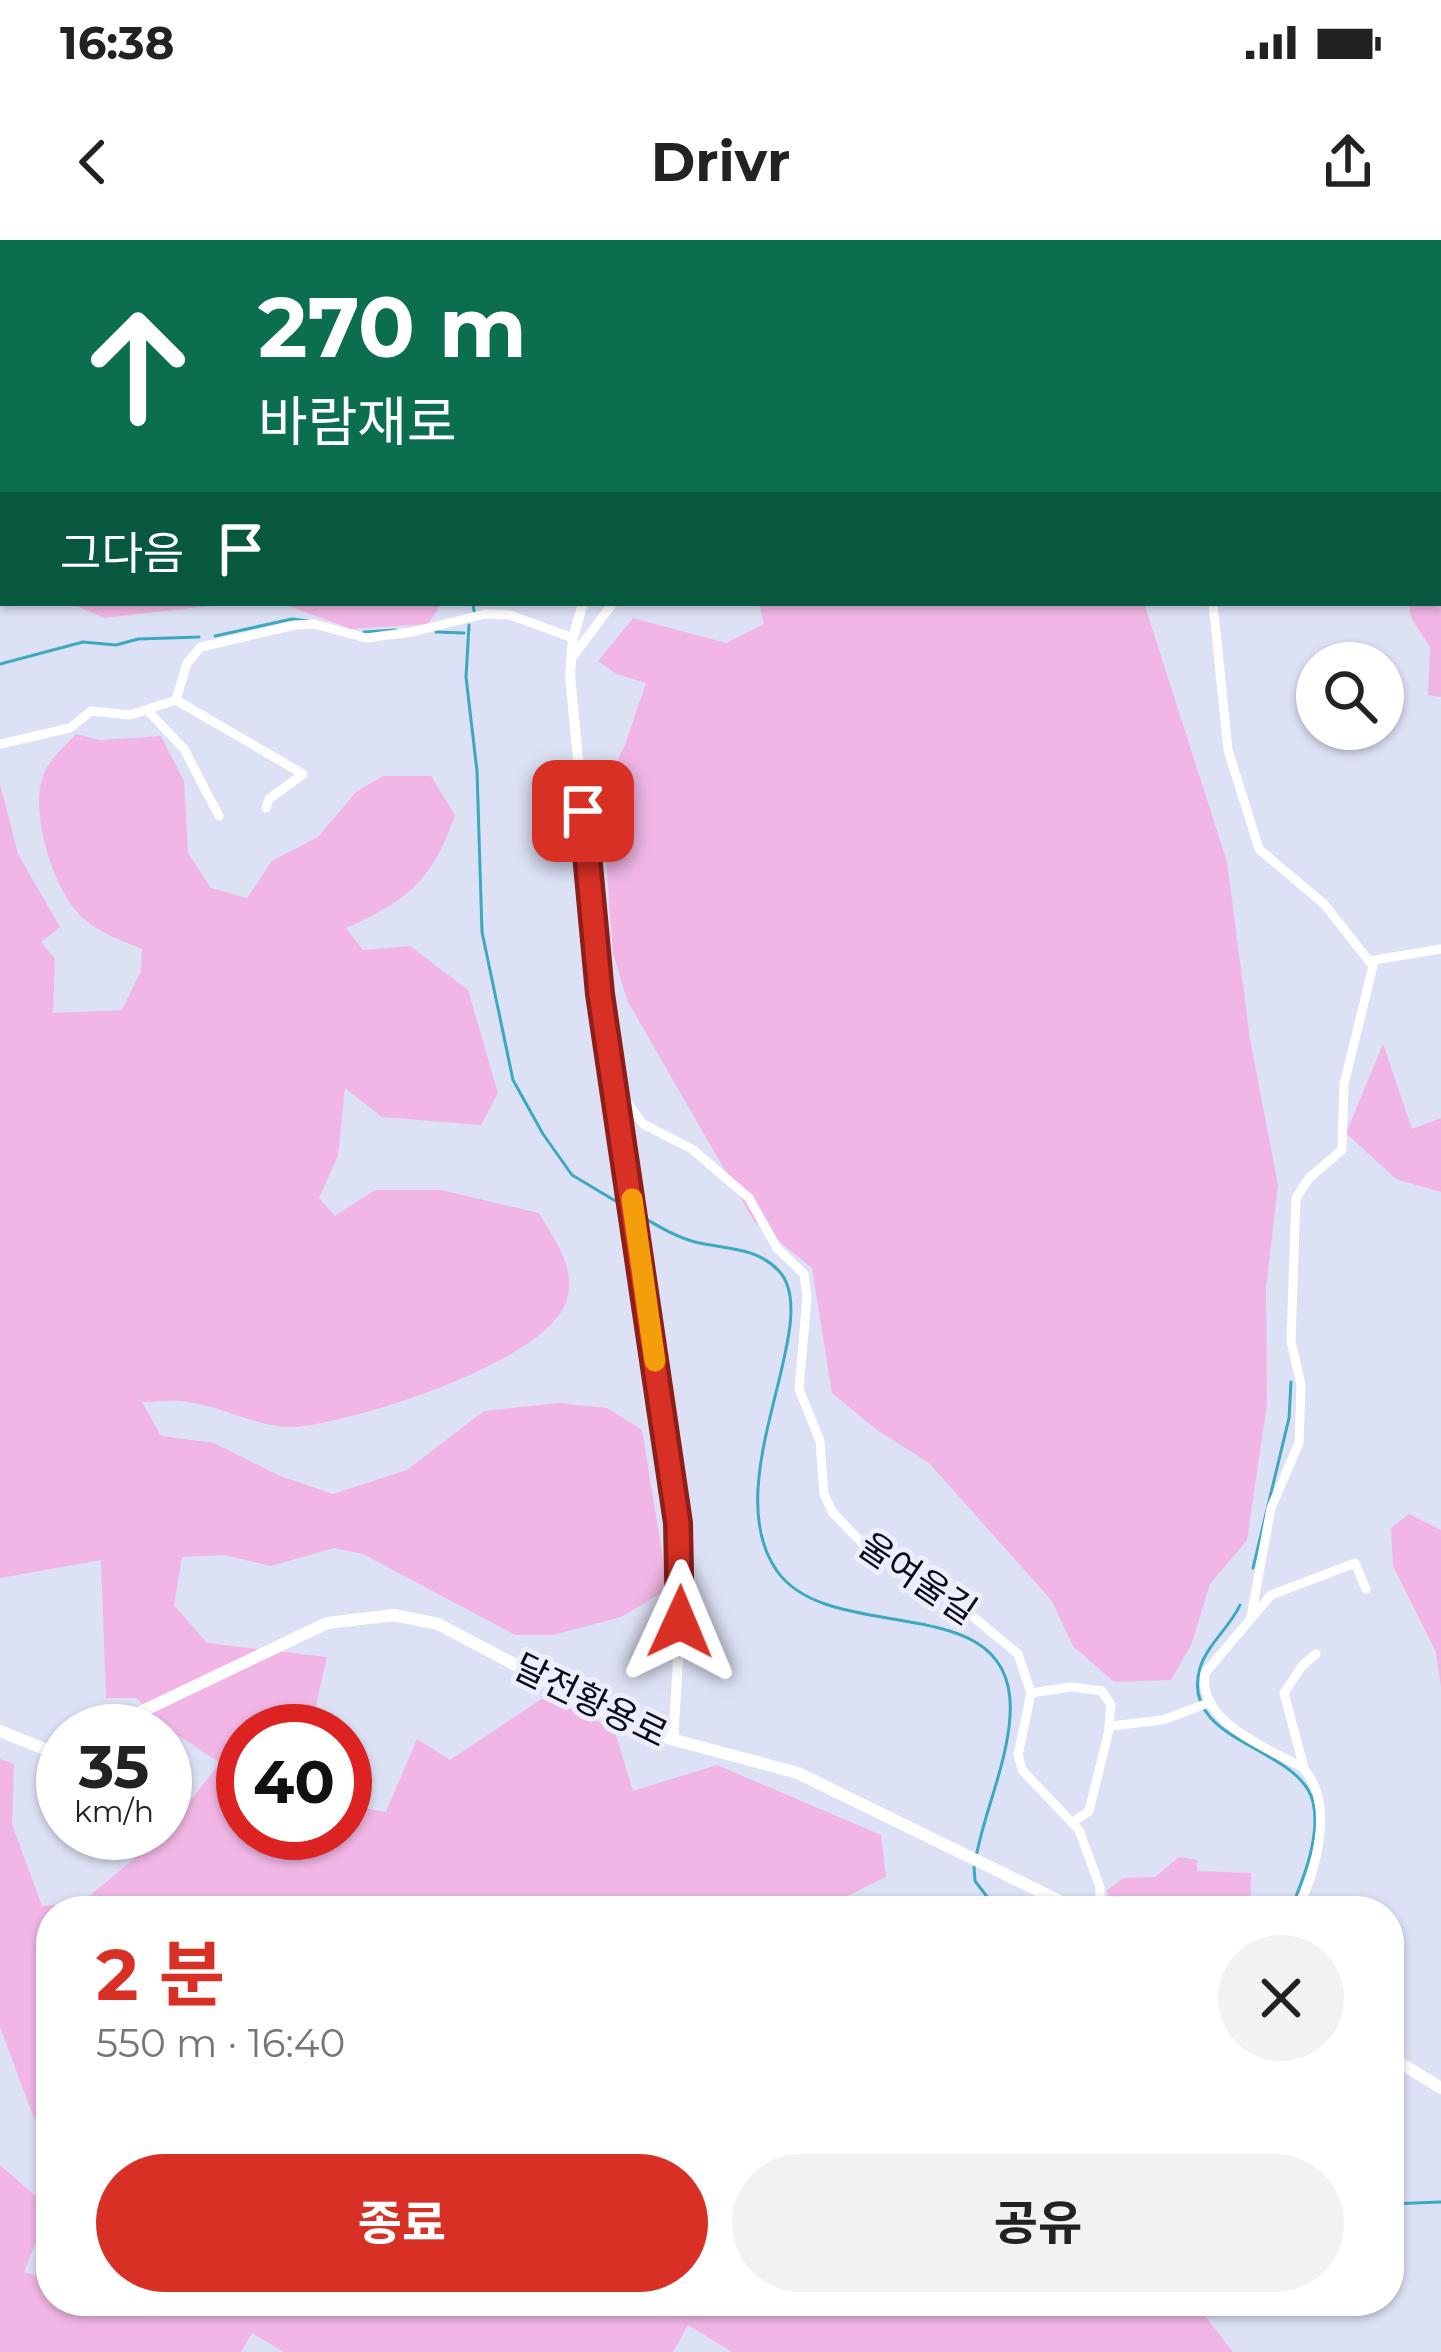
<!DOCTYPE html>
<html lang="ko">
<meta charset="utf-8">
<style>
body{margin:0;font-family:Montserrat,"Noto Sans KR",sans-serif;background:#f2f2f2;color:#222;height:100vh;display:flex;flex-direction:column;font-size:45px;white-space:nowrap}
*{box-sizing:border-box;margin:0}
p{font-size:39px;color:#767676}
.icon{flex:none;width:66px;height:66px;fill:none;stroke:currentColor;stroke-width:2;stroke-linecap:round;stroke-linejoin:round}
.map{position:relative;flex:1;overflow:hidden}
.side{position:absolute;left:36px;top:1656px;width:1368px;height:420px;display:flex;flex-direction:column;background:#fff;border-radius:48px;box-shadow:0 3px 9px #0004}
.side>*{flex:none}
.guide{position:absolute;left:0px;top:0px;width:1443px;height:366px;box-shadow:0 3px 9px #0004;background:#0b6e4f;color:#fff;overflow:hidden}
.controls{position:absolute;left:1296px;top:402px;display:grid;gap:24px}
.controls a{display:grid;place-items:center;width:108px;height:108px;border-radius:50%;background:#fff;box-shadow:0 3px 9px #0004;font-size:60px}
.speed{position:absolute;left:36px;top:1464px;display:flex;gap:24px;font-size:60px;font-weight:700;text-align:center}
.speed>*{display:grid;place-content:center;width:156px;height:156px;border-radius:50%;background:#fff;box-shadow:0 3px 9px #0004;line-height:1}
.speed small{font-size:30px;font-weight:400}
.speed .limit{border:18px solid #d22;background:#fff;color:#111}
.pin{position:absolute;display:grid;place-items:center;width:102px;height:102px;color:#fff;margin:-51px;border-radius:24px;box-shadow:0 6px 18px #0006}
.me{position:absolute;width:132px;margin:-66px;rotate:1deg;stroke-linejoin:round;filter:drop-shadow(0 0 9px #0008)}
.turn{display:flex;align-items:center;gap:42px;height:252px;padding:0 60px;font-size:54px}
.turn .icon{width:156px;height:156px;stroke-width:2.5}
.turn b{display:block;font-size:84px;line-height:102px}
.then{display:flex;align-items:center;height:114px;padding:0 60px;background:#0003;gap:24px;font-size:45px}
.round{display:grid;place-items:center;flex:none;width:126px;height:126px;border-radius:63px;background:#f2f2f2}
.head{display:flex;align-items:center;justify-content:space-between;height:204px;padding:0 60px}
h1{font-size:72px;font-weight:700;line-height:90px;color:#d93025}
.action{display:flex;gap:24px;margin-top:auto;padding:24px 60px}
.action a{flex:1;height:138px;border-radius:72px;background:#d93025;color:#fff;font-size:48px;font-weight:700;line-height:138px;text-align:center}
.action a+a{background:#f2f2f2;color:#222}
.status{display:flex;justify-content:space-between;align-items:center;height:84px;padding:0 60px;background:#fff;direction:ltr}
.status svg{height:33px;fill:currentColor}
header{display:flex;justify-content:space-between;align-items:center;height:156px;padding:0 60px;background:#fff;font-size:54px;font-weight:700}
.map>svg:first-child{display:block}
.green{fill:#f1b6e5}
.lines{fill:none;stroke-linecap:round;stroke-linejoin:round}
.stream{stroke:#3ca9bf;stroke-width:3}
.minor{stroke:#fff;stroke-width:9}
.tertiary{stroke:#fff;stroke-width:10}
.secondary{stroke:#fff;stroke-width:12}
.route-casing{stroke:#8d1f18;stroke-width:30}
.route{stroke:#d93025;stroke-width:21}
.slow{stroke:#f59e0b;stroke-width:21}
.labels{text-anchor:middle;stroke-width:10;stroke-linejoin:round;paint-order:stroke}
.street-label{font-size:36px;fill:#090c1d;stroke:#eceff9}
</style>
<div class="status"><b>16:38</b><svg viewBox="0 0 49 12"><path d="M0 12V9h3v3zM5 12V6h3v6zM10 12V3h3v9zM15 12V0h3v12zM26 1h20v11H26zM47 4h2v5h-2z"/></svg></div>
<header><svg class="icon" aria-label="back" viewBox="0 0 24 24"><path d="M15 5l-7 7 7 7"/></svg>Drivr<svg class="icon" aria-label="share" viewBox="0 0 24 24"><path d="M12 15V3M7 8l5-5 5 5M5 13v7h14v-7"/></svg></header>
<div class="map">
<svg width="1441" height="2112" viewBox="0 0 1441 2112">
<rect width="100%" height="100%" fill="#dce1f5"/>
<!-- green -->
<g class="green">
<polygon points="0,0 178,3 3,3 3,323"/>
<polygon points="1441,180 1441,457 1428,455 1430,407 1411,378 1409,363 1440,363"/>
<polygon points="70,363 235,363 104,378"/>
<polygon points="281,363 442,363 428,384 351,389"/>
<polygon points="759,363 1144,363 1227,622 1250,799 1278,945 1266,1048 1267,1164 1247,1300 1210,1344 1191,1405 1171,1440 1114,1442 1073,1406 1052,1361 929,1223 877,1190 832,1153 812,1028 754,981 627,760 613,713 601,554 625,505 646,443 616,434 598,421 633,378 726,403 764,384"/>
<path d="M 76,494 L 100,500 L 161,496 L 184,541 L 188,613 L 211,648 L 247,658 L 272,621 L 318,597 L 356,552 L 383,536 L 431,536 L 455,575 C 432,641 407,661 346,688 L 363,710 L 410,706 L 468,750 L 498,853 L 481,885 L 382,877 L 345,848 L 338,916 L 319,958 L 335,976 L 375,950 L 441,950 L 539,973 C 555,1001 579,1031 565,1065 C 539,1124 356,1182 295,1187 C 260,1189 222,1166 188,1162 C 173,1159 157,1162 142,1162 L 161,1196 L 214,1203 L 280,1236 L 333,1254 L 407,1230 L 484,1171 L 558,1163 L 607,1168 L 642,1190 L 668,1349 L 621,1377 L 553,1395 L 515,1395 L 363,1314 L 334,1308 L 271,1326 L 224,1315 L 182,1317 L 174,1365 L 207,1403 L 327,1417 L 310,1491 L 243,1491 L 243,1593 L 345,1593 L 345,1565 L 386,1572 L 417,1499 L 450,1520 L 546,1456 L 614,1489 L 633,1551 L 717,1525 L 881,1595 L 886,1637 L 816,1671 L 51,1671 L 51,1906 L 34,1878 L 0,1787 L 0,1519 L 14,1524 L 12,1584 L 42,1666 L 81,1663 L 165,1593 L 220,1523 L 164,1486 L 136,1458 L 106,1458 L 101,1320 L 0,1338 L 0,544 L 18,614 L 60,687 L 41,702 L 55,719 L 53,773 L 122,770 L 141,731 L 142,709 C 118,699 94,691 77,672 C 52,644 31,575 42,539 C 47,521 64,507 76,494 Z"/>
<polygon points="1383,804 1412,889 1441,878 1441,952 1396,939 1346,893"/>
<polygon points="1409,1274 1441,1290 1441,1447 1436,1412 1393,1326 1391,1288"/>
<polygon points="1179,1617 1197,1620 1197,1631 1251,1633 1250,1671 1112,1671 1107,1650 1124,1638 1155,1637"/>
<polygon points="0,1925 39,1959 42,1986 24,2032 51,2040 51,2061 1186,2061 1203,2073 1233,2112 732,2112 688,2085 673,2112 284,2112 252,2093 241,2112 0,2112"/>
</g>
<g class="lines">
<!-- stream -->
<g class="stream">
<polyline points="185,0 188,3"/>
<polyline points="473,363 474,371"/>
<polyline points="469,385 466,437 477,531 482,692 513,840 543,894 572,935 629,969"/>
<polyline points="364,392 396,390"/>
<polyline points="436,392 464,393"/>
<polyline points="215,396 292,379 308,381"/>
<polyline points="0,424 83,402 116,405 138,399 199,397"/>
<path d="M 637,974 C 655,984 675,997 695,1002 C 725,1009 757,1007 779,1031 C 826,1082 715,1243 777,1331 C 832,1409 1019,1344 1010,1476 C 1007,1524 985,1570 976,1617"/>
<polyline points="1253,1328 1289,1178 1291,1142"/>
<path d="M 1240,1365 C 1230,1387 1207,1405 1200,1428 C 1178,1503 1300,1506 1313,1562 C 1321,1596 1303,1640 1290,1671"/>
<polyline points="974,1627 975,1641 998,1671"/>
<polyline points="1389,1964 1441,1962"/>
</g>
<!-- minor -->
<g class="minor">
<polyline points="285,0 310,3"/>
<polyline points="1176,0 1176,3"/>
<polyline points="1213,363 1228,510 1259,609 1324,664 1373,726 1344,844 1342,910 1309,938 1296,958 1291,1101 1301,1145 1299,1203 1271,1268 1251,1377"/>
<polyline points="571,419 613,363"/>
<polyline points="176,460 303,534 269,559 266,568"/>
<polyline points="148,471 184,509 219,576"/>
<polyline points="0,504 70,488 91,471 130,475 176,460 187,423 201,407 295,385 314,384 366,398 412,392 485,374 510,375 573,398"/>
<polyline points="1369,721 1441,709"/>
<polyline points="615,845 643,884 692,909 749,958 777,1008 804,1034 807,1057 799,1149 820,1201 824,1254 833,1273 864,1305 917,1330 1018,1414 1031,1453 1018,1515 1022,1530 1079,1590 1100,1647 1100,1671"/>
<polyline points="1031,1453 1071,1447 1102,1451 1111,1465 1109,1487"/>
<polyline points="1304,1528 1284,1453 1302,1426 1316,1414"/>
<polyline points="1073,1582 1089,1571 1110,1486 1163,1480 1208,1463"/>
<path d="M 1297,1671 C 1315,1633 1336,1566 1304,1529 C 1303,1527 1290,1521 1288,1520 C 1254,1502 1198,1477 1205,1433 L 1271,1355 L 1355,1323 L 1366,1349"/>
</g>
<!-- tertiary -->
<g class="tertiary">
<polyline points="719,3 720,0"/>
<polyline points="583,363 573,398 570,435 600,754 678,1284 683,1342 673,1500"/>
</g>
<!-- secondary -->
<g class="secondary">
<polyline points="0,1491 47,1510 63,1507"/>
<polyline points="101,1491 327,1383 394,1375 438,1384 641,1491 798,1533 1080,1671"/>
<polyline points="1389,1816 1441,1848"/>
</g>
</g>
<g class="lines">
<defs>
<polyline id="route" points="583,571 600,754 678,1283 680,1382"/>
</defs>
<!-- route casing -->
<use href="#route" class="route-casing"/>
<!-- route -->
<use href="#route" class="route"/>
<!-- slow -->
<polyline class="slow" points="632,959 655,1121"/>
</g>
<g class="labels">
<!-- street labels -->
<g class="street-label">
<text transform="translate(918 1338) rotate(34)" y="13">울여울길</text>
<text transform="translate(591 1460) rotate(26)" y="13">달전황용로</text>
</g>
</g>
</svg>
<div class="controls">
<a><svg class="icon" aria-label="search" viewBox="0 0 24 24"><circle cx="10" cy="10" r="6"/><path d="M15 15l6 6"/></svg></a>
</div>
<div class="speed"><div>35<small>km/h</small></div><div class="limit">40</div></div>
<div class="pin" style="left:583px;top:571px;background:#d93025"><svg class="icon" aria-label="arrive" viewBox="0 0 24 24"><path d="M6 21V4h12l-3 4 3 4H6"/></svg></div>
<svg class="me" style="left:680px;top:1382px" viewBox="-20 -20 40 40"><path d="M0-17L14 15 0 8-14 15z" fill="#d93025" stroke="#fff" stroke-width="4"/></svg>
<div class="guide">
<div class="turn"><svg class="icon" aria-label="ahead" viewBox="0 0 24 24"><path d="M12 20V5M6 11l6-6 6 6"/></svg><div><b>270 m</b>바람재로</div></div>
<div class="then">그다음<svg class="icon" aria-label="arrive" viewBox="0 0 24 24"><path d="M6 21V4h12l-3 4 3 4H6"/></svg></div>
</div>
<section class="side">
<div class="head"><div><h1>2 분</h1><p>550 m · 16:40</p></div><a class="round"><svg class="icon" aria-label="close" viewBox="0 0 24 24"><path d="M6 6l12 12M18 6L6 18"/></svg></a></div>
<div class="action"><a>종료</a><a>공유</a></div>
</section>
</div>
